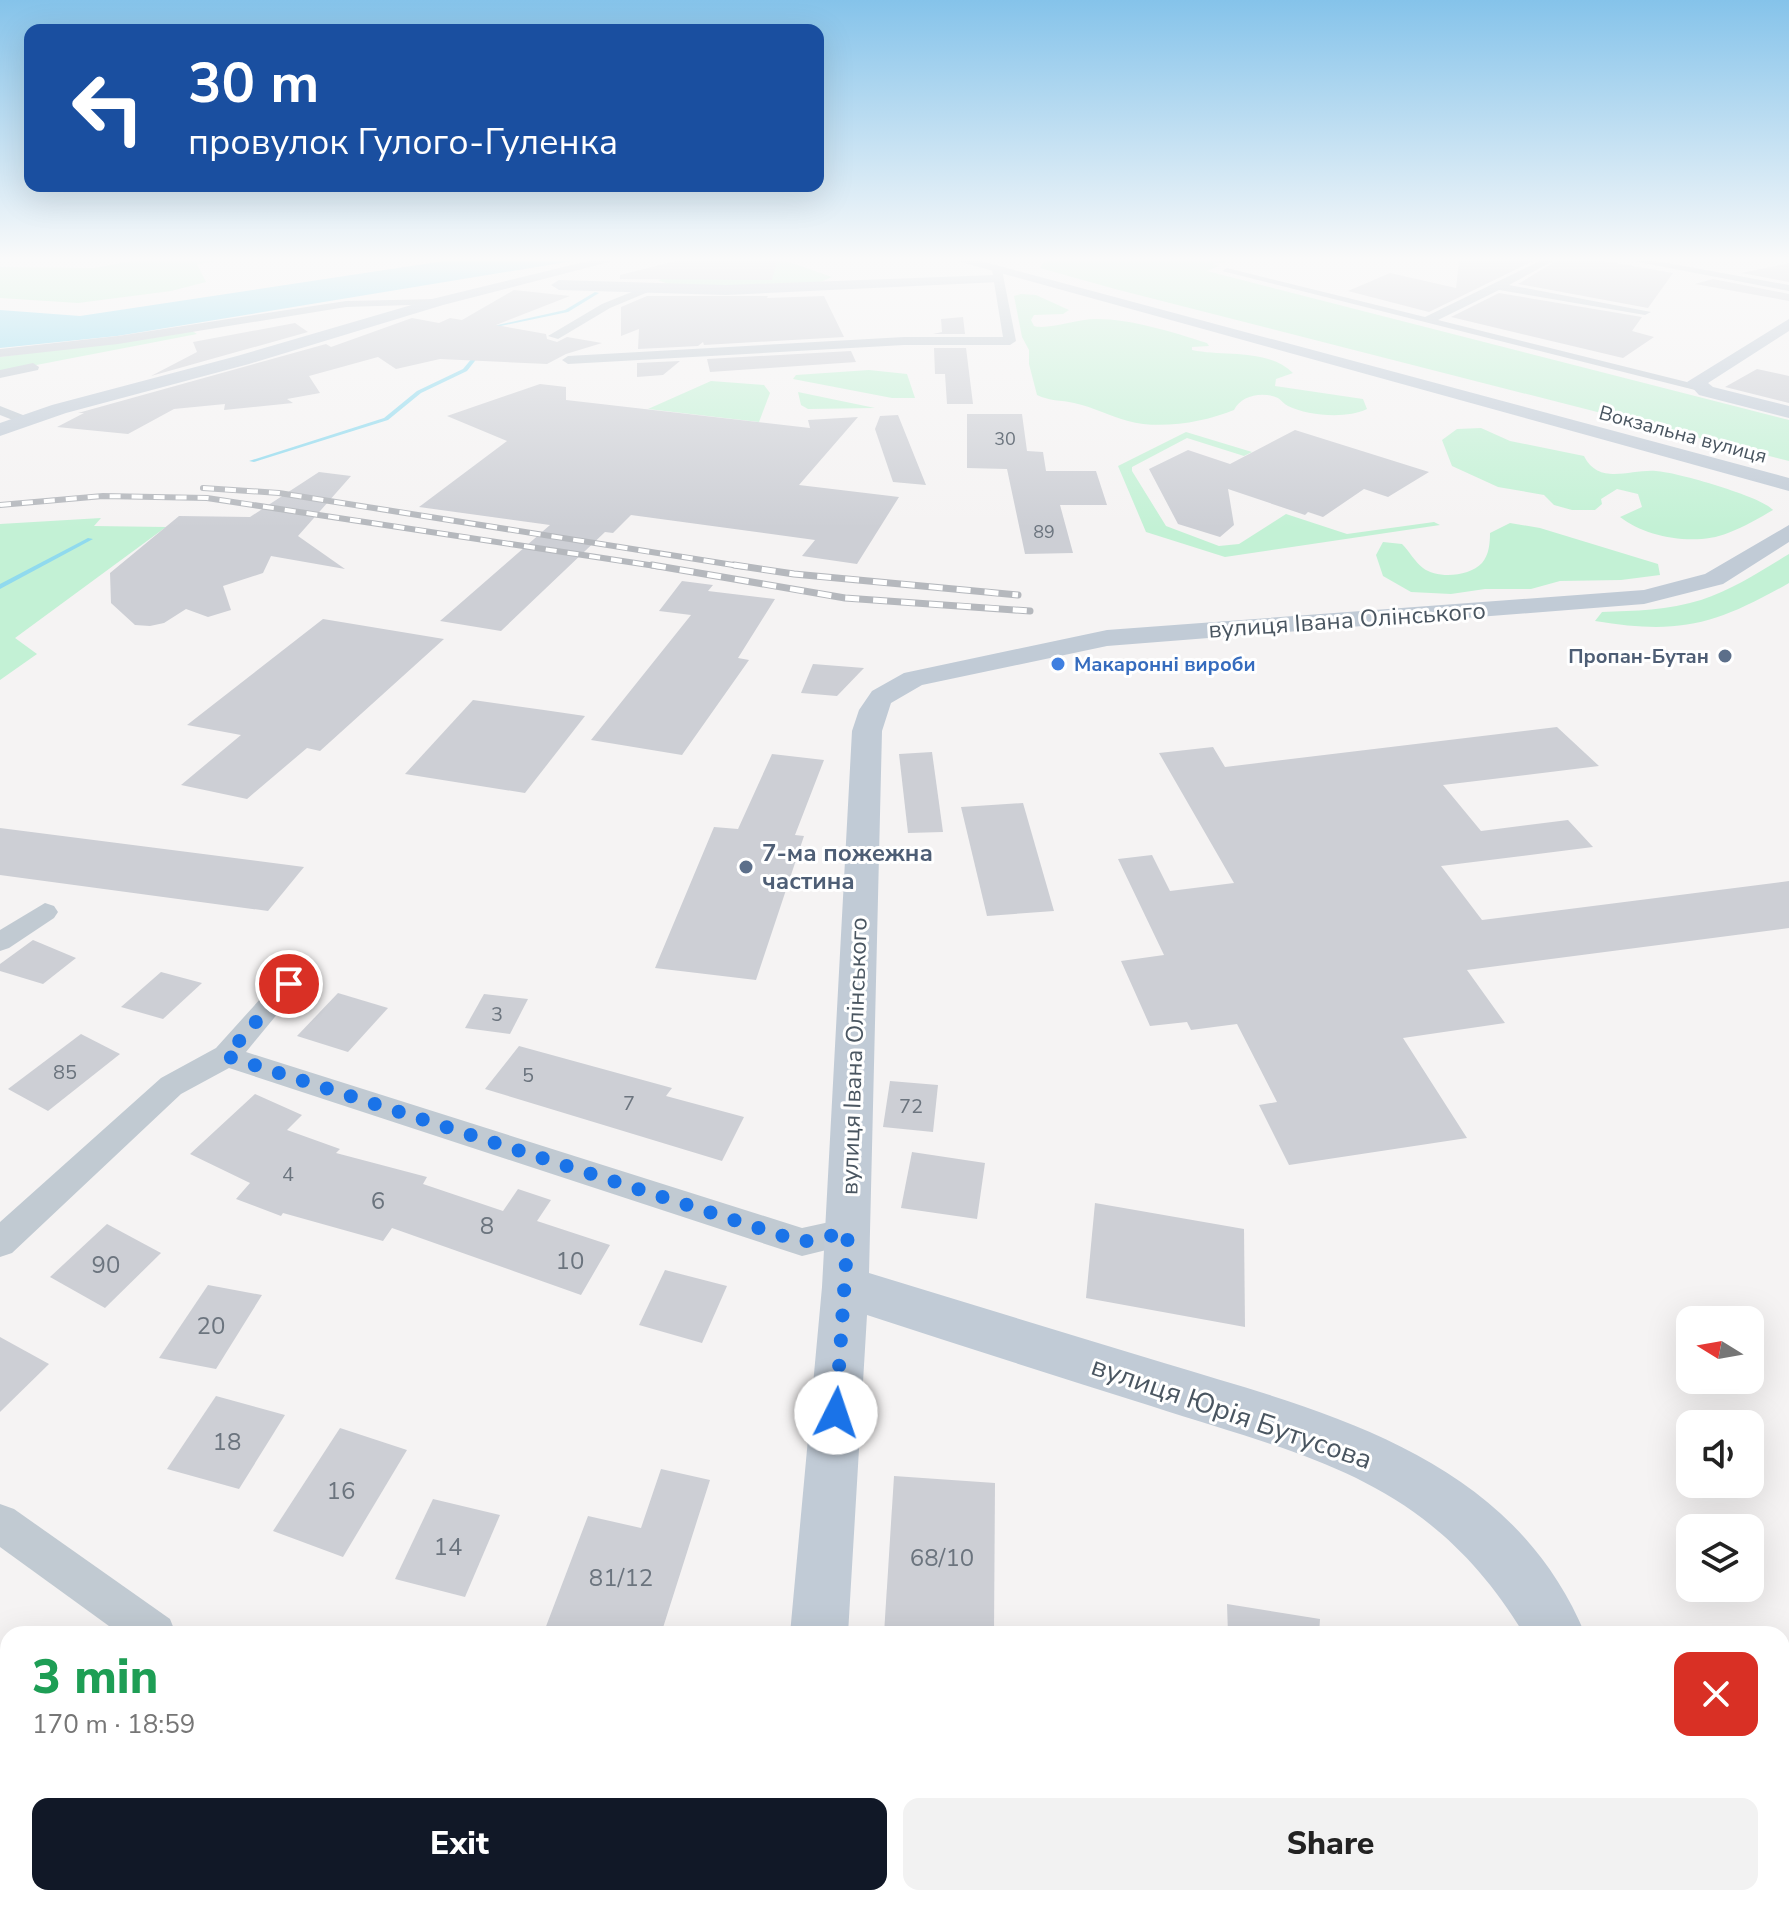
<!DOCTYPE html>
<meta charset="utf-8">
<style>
body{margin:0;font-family:"Nunito Sans",sans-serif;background:#f2f2f2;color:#222;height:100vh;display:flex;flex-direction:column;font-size:30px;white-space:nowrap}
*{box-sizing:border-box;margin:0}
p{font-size:26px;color:#767676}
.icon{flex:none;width:44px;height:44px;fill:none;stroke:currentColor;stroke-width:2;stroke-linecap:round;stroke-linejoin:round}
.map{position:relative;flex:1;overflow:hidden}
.side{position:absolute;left:0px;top:1626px;width:1790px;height:280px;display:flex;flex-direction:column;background:#fff;border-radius:24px 24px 0 0;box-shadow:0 8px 32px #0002}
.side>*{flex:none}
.hud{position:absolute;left:24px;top:24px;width:800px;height:168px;border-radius:16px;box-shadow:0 8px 32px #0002;background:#1a4fa0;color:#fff;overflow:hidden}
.needle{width:52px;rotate:281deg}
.fabs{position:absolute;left:1676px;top:1306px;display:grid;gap:16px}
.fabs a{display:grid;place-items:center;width:88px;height:88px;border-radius:16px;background:#fff;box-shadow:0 8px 32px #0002;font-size:40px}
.pin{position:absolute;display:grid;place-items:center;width:68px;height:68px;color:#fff;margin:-34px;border:4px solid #fff;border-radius:50%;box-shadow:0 2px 8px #0007}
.me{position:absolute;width:88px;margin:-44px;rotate:4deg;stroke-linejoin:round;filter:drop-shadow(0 0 6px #0008)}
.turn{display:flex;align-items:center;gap:28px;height:168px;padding:0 32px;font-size:36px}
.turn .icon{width:104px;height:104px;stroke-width:2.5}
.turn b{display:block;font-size:56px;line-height:68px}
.round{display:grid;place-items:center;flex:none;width:84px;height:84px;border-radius:16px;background:#f2f2f2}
.head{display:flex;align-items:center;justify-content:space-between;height:136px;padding:0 32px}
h1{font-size:48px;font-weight:800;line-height:60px;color:#1e9e55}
.action{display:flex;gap:16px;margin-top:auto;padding:16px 32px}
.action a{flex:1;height:92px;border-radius:16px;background:#111827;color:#fff;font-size:32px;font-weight:800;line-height:92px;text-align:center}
.action a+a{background:#f2f2f2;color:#222}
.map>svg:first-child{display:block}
.green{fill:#c3f1d5}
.water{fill:#90daee}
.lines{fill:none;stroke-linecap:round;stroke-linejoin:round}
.stream{fill:#90daee;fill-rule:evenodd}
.building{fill:#cdcfd5}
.street{fill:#c1cad2;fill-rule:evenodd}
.secondary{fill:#c1cbd6;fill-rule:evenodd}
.rail-far1-casing{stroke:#b5b8bd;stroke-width:6}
.rail-casing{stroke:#b5b8bd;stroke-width:7}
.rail-far1{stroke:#fff;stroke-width:4;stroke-dasharray:11;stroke-linecap:butt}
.rail{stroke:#fff;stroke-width:5;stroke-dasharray:14;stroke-linecap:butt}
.route{stroke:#1a73e8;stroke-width:14;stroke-dasharray:0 25.2}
.service-dot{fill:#5c6f8a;stroke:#fff;stroke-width:3}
.shop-dot{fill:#3f7fe0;stroke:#fff;stroke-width:3}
.labels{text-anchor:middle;stroke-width:6;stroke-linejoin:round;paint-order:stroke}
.far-number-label{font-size:18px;fill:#6b747e}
.far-street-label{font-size:20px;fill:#4a5661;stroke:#fff}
.far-service-label{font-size:20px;font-weight:bold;fill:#4e5e75;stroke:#fff;text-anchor:end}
.far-shop-label{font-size:20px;font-weight:bold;fill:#366cbe;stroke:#fff;text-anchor:start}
.number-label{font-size:20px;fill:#6b747e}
.street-label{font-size:24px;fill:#4a5661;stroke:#fff}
.service-label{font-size:24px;font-weight:bold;fill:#4e5e75;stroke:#fff;text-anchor:start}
.near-number-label{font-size:24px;fill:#6b747e}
.near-street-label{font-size:28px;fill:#4a5661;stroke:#fff}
</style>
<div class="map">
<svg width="1789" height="1906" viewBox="0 0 1789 1906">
<rect width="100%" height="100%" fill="#f5f3f3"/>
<!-- green -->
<g class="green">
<polygon points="132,261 219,261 197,264 206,282 171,291 78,303 0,298 0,267 94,268"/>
<path d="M 687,261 L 786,261 L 832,277 L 818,283 C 781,284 687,295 658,280 L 699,269 Z"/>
<polygon points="1044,261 1231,261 1213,264 1219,266 1207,271 1789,420 1789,461 1115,289 1040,268"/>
<path d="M 1021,294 L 1036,295 L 1069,310 L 1063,314 L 1034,315 L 1031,320 L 1034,326 C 1047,330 1077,319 1096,319 C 1132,319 1172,332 1207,343 L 1209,346 L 1192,347 L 1192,350 C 1225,357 1267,348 1293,373 L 1276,379 L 1275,386 L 1363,399 L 1367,409 C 1347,419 1308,416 1288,406 C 1284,404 1281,400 1278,398 C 1263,391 1241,395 1234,410 C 1205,422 1160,430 1128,421 C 1110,416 1093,407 1074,403 C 1061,400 1049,401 1037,395 L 1029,364 L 1029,350 L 1022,337 L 1014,296 Z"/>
<polygon points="192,331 197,334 0,372 0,357"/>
<polygon points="869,370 907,374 915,398 892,398 793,379 796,375"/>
<polygon points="711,381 764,385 770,393 759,422 648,409"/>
<polygon points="798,392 875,408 808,409 801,405"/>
<path d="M 1481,428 L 1510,441 L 1584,456 C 1599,486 1630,469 1656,471 C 1676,472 1763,497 1773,510 C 1759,518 1744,527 1728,533 C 1696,546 1647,538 1620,517 L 1642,507 L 1638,494 L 1617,489 L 1601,499 L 1602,504 L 1595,510 L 1572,510 L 1554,505 L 1544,495 L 1498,487 L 1452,466 L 1442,440 L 1457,429 Z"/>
<polygon points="1186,432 1252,452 1244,456 1187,438 1132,467 1132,471 1166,526 1219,546 1239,544 1286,514 1347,534 1434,522 1440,525 1225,557 1146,532 1118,466"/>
<polygon points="101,518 94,526 166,527 15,638 37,654 0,680 0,524"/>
<path d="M 1510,523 L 1540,528 L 1658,564 L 1660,575 L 1621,580 L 1560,581 L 1531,589 L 1485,589 L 1451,594 L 1411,592 L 1383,576 L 1376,555 L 1383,542 L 1402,544 C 1409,551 1415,562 1423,568 C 1437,579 1469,577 1482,563 C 1489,555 1490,543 1490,533 Z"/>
<path d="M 1789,554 L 1789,583 C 1715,625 1679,635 1595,621 L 1602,612 C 1634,611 1669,610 1701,600 C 1732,590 1761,571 1789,554 Z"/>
</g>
<!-- water -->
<polygon class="water" points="444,261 573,261 117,336 0,348 0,310 80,316"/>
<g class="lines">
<!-- stream -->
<g class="stream">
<polygon points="595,292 599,293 568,312 491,328 489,327 565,310"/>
<polygon points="478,351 482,352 467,371 421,393 388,420 254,462 249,461 384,418 417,391 463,369"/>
<polygon points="88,538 93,539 0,589 0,584"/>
</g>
</g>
<!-- building -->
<g class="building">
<polygon points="675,261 777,261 772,280 620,279 620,275"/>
<polygon points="1459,261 1533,261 1429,312 1348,291 1390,273 1456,288"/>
<polygon points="1556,261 1605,261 1673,273 1648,308 1518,284"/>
<polygon points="1789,263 1789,282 1741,273"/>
<polygon points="1713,279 1789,294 1789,301 1695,284"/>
<polygon points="514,290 570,296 496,325 546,334 547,339 557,342 567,337 602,343 566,354 547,364 440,359 396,369 378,357 309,376 320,393 287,399 293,403 224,410 225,404 174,409 128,434 57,427 84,413 78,413 326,344 331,347 412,318 439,323 450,318 462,320"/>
<polygon points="1499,293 1642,317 1632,331 1654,337 1623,358 1451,317"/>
<polygon points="647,296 768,296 767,298 824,296 844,337 704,345 703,342 698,346 638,349 639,329 621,336 621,307"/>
<polygon points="963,317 965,334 933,334 942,332 941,319"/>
<polygon points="295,323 308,332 151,376 197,352 193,342"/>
<polygon points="934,348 966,348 973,404 947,404 945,374 935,374"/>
<polygon points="851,351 856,362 710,372 707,359"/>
<polygon points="680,361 663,375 637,377 637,363"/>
<polygon points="1757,369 1789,376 1789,403 1725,387"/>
<polygon points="540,384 566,387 566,400 810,428 808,420 858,417 799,485 899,497 857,564 802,556 815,540 631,515 613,533 605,532 501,631 440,621 550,525 419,507 507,441 447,416"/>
<polygon points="967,414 1022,414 1027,451 1043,452 1046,471 1096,471 1107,505 1060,505 1073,553 1025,554 1007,469 967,468"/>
<polygon points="898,415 926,485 893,482 875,429 880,416"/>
<polygon points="1295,430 1429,472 1388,497 1364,489 1323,517 1308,512 1305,515 1228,489 1234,525 1220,537 1178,524 1149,469 1188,450 1230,464"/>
<polygon points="319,472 351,476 298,536 345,569 271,556 263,573 223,586 231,610 208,617 186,609 164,623 150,626 135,625 111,603 110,573 179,516 250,517"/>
<polygon points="682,581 713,585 708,591 775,599 738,658 749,660 682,755 591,740 691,615 659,611"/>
<polygon points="323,619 444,639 320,751 307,748 247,799 181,785 241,735 187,725"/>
<polygon points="813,664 864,668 837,696 801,693"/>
<polygon points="473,700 544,710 585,716 525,793 405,774"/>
<polygon points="1557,727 1599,766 1443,785 1481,831 1568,820 1593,847 1441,866 1482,920 1789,881 1789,928 1467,970 1505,1023 1403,1038 1467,1138 1289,1165 1259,1105 1277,1102 1237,1024 1191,1030 1187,1022 1150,1026 1121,961 1164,955 1118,859 1152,855 1170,891 1234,883 1159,753 1213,747 1225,767"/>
<polygon points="932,752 943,832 908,833 899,754"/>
<polygon points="772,754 824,760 795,835 804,836 756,980 655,968 714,827 738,829"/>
<polygon points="1023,803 1054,911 987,916 961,807"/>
<polygon points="0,828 304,867 268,911 0,875"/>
<polygon points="33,940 76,958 43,984 0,971 0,964"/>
<polygon points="161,972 202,983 163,1019 121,1007"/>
<polygon points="338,993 388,1008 348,1052 297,1036"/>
<polygon points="484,994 528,999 510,1034 465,1028"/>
<polygon points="81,1034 120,1054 48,1111 8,1089"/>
<polygon points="519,1046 672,1088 666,1096 744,1117 722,1161 485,1089"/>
<polygon points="890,1081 938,1085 933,1132 883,1127"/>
<polygon points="255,1094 302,1115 287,1130 340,1149 336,1153 427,1177 423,1184 503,1211 518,1189 551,1200 537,1221 610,1245 581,1295 392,1228 383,1241 283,1213 281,1216 236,1199 250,1183 190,1154"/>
<polygon points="912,1152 985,1163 977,1219 901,1208"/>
<polygon points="1095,1203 1244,1229 1245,1327 1086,1298"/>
<polygon points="107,1224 161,1253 105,1308 50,1277"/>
<polygon points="665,1270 727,1286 702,1343 639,1325"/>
<polygon points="208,1285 262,1295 216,1369 159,1358"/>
<polygon points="0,1337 49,1364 0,1412"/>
<polygon points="216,1396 285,1415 239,1489 167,1469"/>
<polygon points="340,1428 407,1450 343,1557 273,1531"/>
<polygon points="661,1469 710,1480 661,1634 564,1634 545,1629 588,1516 641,1528"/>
<polygon points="894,1476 995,1483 994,1634 884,1634"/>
<polygon points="433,1499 500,1515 465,1597 395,1579"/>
<polygon points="1227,1604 1320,1619 1319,1634 1228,1634"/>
</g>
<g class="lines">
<!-- street -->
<g class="street">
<polygon points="1540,261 1553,261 1509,285 1651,312 1645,315 1499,290 1438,320 1711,388 1711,394 1222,271 1227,268 1425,317"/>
<polygon points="1633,261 1656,261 1789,285 1789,291"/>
<polygon points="997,267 1002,270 1016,341 1010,345 904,345 568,364 562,360 568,356 904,337 1003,337 992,270"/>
<polygon points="649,285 653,286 653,290 610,308 558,339 548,336 602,304"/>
<polygon points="438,299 442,300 442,304 346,307 118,344 0,357 0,349 118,336 346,301"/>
<polygon points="33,363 39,367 38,370 0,378 0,370"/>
<polygon points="0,406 28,417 30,420 23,424 0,415"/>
<polygon points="45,903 54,906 58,912 54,918 9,948 0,951 0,930"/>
<polygon points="289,974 298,977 302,984 246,1052 802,1228 848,1218 859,1222 864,1232 859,1242 802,1256 229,1068 181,1094 12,1253 0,1257 0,1222 161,1078 216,1048 280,977"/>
<polygon points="0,1504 14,1509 170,1619 176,1634 120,1634 0,1547"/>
<polygon points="32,1898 82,1898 78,1906 28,1906"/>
<polygon points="905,1898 971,1898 975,1906 909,1906"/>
</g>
<!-- secondary -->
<g class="secondary">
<polygon points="588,261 613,261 443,305 249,364 66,413 0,436 0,423 52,405 237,356 432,299"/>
<polygon points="957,261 981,261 1789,478 1789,491"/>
<polygon points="995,275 1002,279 1000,282 726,295 559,290 551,285 559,280 726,285"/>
<polygon points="1789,319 1789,331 1708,383 1713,387 1789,406 1789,418 1699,395 1687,382"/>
<path d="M 1789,525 L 1789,542 L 1723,584 L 1644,604 L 1107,646 L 922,685 L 891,703 L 882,731 L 869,1273 C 967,1303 1065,1333 1164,1363 C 1329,1413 1511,1456 1585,1634 L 1524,1634 C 1429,1478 1311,1458 1151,1406 C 1056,1376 961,1346 867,1315 L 848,1634 L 790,1634 L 822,1287 L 852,731 L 859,710 L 872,691 L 904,673 L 1107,630 L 1644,590 L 1705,574 Z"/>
<polygon points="748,1898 814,1898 813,1906 747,1906"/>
<polygon points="1674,1898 1741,1898 1744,1906 1678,1906"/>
</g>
<defs>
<g id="rail-far1">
<polyline points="203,488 279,493 746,567"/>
<polyline points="0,505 103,496 207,498 662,567"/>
</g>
<g id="rail">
<polyline points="652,565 845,598 1030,611"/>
<polyline points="734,565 794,574 1018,595"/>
</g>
</defs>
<!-- rail-far1 casing -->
<use href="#rail-far1" class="rail-far1-casing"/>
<!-- rail casing -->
<use href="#rail" class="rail-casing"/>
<!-- rail-far1 -->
<use href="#rail-far1" class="rail-far1"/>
<!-- rail -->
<use href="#rail" class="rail"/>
</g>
<!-- sky -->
<linearGradient id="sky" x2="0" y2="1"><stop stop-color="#85c3ea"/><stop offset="0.49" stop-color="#fafafa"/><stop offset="1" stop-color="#fafafa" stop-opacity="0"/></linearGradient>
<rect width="1789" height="528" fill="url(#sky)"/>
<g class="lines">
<!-- route -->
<polyline class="route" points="289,984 226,1056 802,1242 848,1232 836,1413"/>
</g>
<!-- markers -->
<g class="service-dot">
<circle cx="1725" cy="656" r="8"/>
<circle cx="746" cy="867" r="8"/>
</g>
<circle class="shop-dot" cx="1058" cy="664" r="8"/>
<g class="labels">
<!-- far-number labels -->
<g class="far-number-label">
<text x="1005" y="445">30</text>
<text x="1044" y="538">89</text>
</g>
<!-- far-street labels -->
<g class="far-street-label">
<text transform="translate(1683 434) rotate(15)" y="7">Вокзальна вулиця</text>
</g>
<!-- far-service labels -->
<g class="far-service-label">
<text x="1709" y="663">Пропан-Бутан</text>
</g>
<!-- far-shop labels -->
<g class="far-shop-label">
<text x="1074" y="671">Макаронні вироби</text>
</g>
<!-- number labels -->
<g class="number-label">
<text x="497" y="1021">3</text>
<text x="65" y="1079">85</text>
<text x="528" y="1082">5</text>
<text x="629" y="1110">7</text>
<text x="911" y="1113">72</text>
<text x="288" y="1181">4</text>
</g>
<!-- street labels -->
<g class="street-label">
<text transform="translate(1347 620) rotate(-4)" y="8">вулиця Івана Олінського</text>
<text transform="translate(854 1056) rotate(-88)" y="8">вулиця Івана Олінського</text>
</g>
<!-- service labels -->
<g class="service-label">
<text x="762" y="861">7-ма пожежна<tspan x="762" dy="28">частина</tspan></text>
</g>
<!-- near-number labels -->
<g class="near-number-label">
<text x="378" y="1209">6</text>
<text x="487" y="1234">8</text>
<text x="570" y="1269">10</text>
<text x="106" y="1273">90</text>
<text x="211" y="1334">20</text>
<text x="227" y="1450">18</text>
<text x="341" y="1499">16</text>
<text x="448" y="1555">14</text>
<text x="942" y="1566">68/10</text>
<text x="621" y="1586">81/12</text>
</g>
<!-- near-street labels -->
<g class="near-street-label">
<text transform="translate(1232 1412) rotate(19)" y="10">вулиця Юрія Бутусова</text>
</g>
</g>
</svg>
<div class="fabs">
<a><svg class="needle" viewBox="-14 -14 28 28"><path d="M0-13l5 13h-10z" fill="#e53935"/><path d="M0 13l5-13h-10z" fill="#767676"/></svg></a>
<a><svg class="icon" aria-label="sound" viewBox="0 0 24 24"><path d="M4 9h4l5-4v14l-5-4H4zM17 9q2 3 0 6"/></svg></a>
<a><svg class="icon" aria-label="layers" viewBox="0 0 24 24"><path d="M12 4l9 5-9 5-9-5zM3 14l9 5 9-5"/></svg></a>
</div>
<div class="pin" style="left:289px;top:984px;background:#d93025"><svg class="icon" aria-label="arrive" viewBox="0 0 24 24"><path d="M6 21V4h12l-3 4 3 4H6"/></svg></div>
<svg class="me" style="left:836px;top:1413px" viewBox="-20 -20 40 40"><circle r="19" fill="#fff"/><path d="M0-13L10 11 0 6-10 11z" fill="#1a73e8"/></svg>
<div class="hud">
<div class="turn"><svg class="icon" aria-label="left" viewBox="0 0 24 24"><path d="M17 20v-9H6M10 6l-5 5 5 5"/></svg><div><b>30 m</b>провулок Гулого-Гуленка</div></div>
</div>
<section class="side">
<div class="head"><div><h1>3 min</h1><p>170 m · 18:59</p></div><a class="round" style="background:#d93025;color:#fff"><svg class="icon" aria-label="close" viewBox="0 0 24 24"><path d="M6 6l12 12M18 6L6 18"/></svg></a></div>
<div class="action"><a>Exit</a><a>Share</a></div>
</section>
</div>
